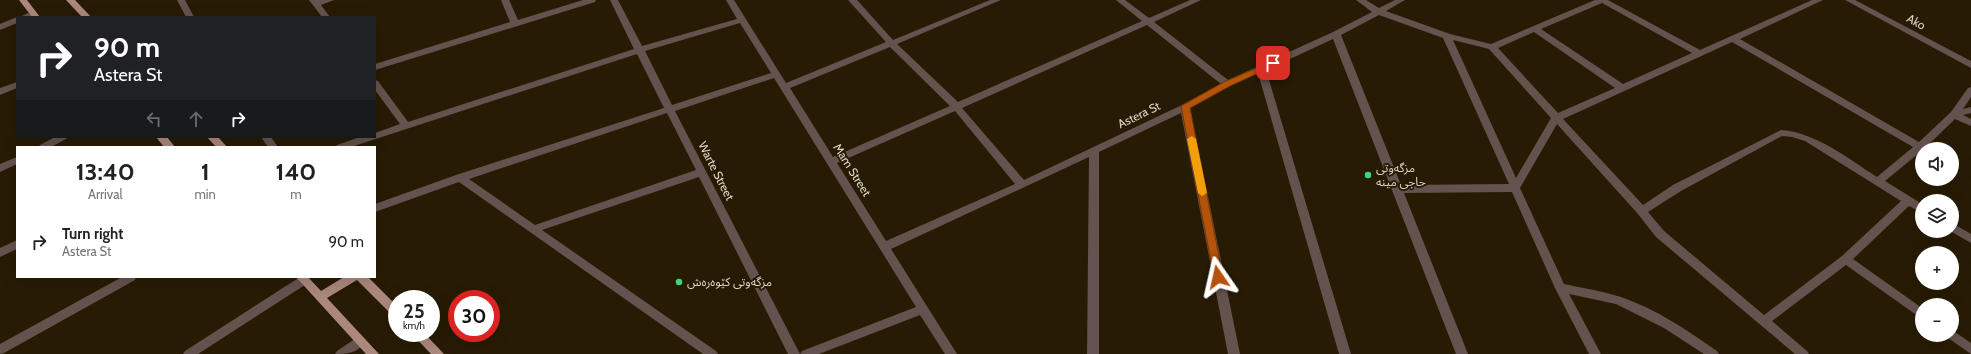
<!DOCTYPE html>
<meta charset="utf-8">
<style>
body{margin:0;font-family:Cabin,"Noto Sans Arabic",sans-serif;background:#f2f2f2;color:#222;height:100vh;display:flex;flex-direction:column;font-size:15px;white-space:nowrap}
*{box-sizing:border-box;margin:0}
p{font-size:13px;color:#767676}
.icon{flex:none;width:22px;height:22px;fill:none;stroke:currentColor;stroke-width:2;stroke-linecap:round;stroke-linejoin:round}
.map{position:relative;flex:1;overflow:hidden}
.details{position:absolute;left:16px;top:146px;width:360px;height:132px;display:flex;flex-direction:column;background:#fff;border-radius:0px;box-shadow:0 4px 16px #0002}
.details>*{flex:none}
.banner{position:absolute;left:16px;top:16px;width:360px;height:122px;border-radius:0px;box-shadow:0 4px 16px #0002;background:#202124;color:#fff;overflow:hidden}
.buttons{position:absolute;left:1915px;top:142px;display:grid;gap:8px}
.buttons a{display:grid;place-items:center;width:44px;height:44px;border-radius:50%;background:#fff;box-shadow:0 4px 16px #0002;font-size:20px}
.speed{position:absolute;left:388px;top:290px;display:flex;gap:8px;font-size:20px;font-weight:700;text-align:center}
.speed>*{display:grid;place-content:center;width:52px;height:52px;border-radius:50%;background:#fff;box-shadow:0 4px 16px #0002;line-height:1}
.speed small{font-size:10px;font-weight:400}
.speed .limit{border:6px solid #d22;background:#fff;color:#111}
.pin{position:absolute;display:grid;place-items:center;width:34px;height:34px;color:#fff;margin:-17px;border-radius:8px;box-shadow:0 2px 6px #0006}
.me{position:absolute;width:44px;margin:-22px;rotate:349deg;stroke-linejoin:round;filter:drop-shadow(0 0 3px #0008)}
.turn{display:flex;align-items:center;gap:14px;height:84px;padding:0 12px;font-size:18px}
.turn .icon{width:52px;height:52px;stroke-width:2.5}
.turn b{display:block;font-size:28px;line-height:34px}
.lanes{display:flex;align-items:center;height:38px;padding:0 12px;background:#0003;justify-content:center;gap:20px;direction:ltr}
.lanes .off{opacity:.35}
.eta{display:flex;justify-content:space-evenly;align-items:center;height:68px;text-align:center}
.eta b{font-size:24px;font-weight:800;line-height:28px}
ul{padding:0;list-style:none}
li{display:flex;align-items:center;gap:12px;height:56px;padding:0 12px}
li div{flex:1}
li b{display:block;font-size:15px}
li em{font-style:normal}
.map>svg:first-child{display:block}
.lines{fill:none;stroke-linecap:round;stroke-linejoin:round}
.minor{fill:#64524e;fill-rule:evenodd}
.major{fill:#ab877d;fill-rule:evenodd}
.route{fill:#b45309;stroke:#753606}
.slow{fill:#f59e0b}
.poi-dot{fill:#3ad77f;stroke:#271b03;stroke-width:1.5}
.labels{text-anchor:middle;stroke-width:4;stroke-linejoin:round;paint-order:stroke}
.street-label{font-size:12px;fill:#ddd5c7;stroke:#271b03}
.poi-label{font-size:12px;fill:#ddd5c7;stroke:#271b03;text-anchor:start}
</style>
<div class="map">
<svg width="1971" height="354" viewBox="0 0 1971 354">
<rect width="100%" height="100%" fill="#271b03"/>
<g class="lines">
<!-- minor -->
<g class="minor">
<polygon points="177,0 185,0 194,17 186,17"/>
<polygon points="309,0 334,0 321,5 330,17 322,17"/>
<polygon points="501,0 509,0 518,20 583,0 596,0 595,2 375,70 375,64 510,22"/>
<path d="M 610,0 L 618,0 L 642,46 L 737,19 L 726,0 L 734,0 L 786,83 L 886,42 L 848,0 L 857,0 L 893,40 L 990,0 L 1001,0 L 897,44 L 958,102 L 1142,21 L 1116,0 L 1125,0 L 1149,18 L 1190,0 L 1201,0 L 1154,22 L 1228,80 L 1333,32 L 1372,12 L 1356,0 L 1366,0 L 1379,8 L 1395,0 L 1405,0 L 1386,11 L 1450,34 L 1491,44 L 1595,0 L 1608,0 L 1700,50 L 1812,0 L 1823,0 L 1740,39 L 1919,142 L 1951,112 L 1968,88 L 1971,87 L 1971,97 L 1963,109 L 1971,107 L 1971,113 L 1963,115 L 1971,119 L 1971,126 L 1955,119 L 1924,149 L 1885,181 L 1922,204 L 1922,213 L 1909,206 L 1853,259 L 1922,308 L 1922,319 L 1846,265 L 1772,321 L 1807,351 L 1809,354 L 1795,354 L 1656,237 L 1638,214 L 1557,124 L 1520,188 L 1564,284 C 1583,288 1602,291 1621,297 C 1656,309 1687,330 1717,351 L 1719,354 L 1704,354 L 1664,328 L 1616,304 L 1569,294 L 1601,354 L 1589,354 L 1555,288 L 1512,192 L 1404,193 L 1468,354 L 1456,354 L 1333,39 L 1266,70 L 1351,354 L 1339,354 L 1258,73 L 1230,86 L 1190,108 L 1240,354 L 1228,354 L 1181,113 L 1099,152 L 1099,354 L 1087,354 L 1089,157 L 891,249 L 957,354 L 945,354 L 920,315 L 819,354 L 800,354 L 802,351 L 916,307 L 774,78 L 675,111 L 800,354 L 788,354 L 699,177 L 542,230 L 716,351 L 718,354 L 703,354 L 459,182 L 375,212 L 375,204 L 456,175 L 664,108 L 637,54 L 351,147 L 335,147 L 337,145 L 360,137 L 375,137 L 375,133 L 400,124 L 375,90 L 375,80 L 378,81 L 408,122 L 634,49 ZM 1602,3 L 1692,53 L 1623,84 L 1541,29 ZM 1379,15 L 1443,38 L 1509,184 L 1401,185 L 1341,35 ZM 740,23 L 771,73 L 672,105 L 645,51 ZM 1147,25 L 1221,84 L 1182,105 L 1024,180 L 962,108 ZM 1534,32 L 1615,88 L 1558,113 L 1498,48 ZM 1453,40 L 1489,49 L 1551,118 L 1516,178 ZM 1732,42 L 1913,147 L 1877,177 C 1847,158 1817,133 1781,130 L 1673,185 L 1643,205 L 1563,119 ZM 890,47 L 950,106 L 833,157 L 790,88 ZM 955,111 L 1015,184 L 886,241 L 837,163 ZM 667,113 L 696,170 L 535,225 L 469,179 ZM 1782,136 L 1792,137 L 1805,141 L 1901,201 L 1842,256 L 1764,315 L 1664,231 L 1648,212 L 1681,191 Z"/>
<polygon points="1845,0 1855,0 1971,61 1971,68"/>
<polygon points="32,11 35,12 36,14 35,16 20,17"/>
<polygon points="17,17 17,23 0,30 0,24"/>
<polygon points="17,82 17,88 0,95 0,88"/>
<polygon points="55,137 68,137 66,139 51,147 38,147 40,145"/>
<polygon points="261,137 271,137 278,147 268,147"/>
<polygon points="17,157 17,164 0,172 0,164"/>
<polygon points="1952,223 1971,234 1971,243 1950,231 1952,231"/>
<polygon points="17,240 17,249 0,257 0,248"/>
<polygon points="122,277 136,277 135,280 4,353 0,354 0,344"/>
<polygon points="300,277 308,277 309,280 308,283 198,354 183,354 185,351"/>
<polygon points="1952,330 1971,343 1971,354 1948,338 1946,335 1952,335"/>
<path d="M 359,336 L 363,338 L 365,341 C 359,353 347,354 335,354 L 337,351 Z"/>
</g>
<!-- major -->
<g class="major">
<polygon points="19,0 27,0 40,17 32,17"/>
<polygon points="66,0 75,0 91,17 82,17"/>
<polygon points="156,137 167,137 175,147 164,147"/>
<polygon points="207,137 218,137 227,147 216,147"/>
<polygon points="296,277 308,277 321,291 344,277 368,277 397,306 397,318 393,316 357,280 327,298 379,354 366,354"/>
<polygon points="411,333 424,333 444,354 431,354"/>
</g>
</g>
<!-- route -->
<polygon class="route" points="1273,61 1277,63 1276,65 1230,86 1190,108 1223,277 1218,281 1214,277 1181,106 1224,82"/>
<!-- slow -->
<polygon class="slow" points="1192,136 1196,139 1207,193 1202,196 1198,193 1187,139"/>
<!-- markers -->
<g class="poi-dot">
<circle cx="1368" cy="175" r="4"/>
<circle cx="679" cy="282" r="4"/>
</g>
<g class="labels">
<!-- street labels -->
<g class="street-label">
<text transform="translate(1916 22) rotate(28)" y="4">Ako</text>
<text transform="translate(1139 115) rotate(-26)" y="4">Astera St</text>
<text transform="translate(852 170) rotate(58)" y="4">Mam Street</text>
<text transform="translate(716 171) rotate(63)" y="4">Warte Street</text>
</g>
<!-- poi labels -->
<g class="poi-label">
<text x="1376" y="172">مزگەوتی<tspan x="1376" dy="14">حاجی مینە</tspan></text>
<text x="687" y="286">مزگەوتی کێوەرەش</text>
</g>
</g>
</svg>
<div class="buttons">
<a><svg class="icon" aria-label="sound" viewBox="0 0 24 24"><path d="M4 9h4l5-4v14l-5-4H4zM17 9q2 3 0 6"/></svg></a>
<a><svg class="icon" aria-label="layers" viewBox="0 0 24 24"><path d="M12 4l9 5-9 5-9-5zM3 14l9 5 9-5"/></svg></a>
<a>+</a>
<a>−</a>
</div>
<div class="speed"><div>25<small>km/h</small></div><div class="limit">30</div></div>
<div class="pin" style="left:1273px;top:63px;background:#d93025"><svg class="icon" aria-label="arrive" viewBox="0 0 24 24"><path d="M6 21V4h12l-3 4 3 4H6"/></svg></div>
<svg class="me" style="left:1218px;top:277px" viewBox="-20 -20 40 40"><path d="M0-17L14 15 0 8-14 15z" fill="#b45309" stroke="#fff" stroke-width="4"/></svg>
<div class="banner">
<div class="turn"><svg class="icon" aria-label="right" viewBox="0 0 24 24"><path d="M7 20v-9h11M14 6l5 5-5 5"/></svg><div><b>90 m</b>Astera St</div></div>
<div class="lanes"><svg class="icon off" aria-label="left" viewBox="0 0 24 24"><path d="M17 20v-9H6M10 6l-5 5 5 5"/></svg><svg class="icon off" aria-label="ahead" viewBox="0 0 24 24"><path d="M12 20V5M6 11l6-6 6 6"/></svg><svg class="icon" aria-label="right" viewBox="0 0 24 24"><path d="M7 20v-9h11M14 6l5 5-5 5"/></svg></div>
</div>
<section class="details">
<div class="eta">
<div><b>13:40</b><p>Arrival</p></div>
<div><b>1</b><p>min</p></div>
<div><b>140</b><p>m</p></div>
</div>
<ul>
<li><svg class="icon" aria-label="right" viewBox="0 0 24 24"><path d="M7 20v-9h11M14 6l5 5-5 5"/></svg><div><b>Turn right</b><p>Astera St</p></div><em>90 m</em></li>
</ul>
</section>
</div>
